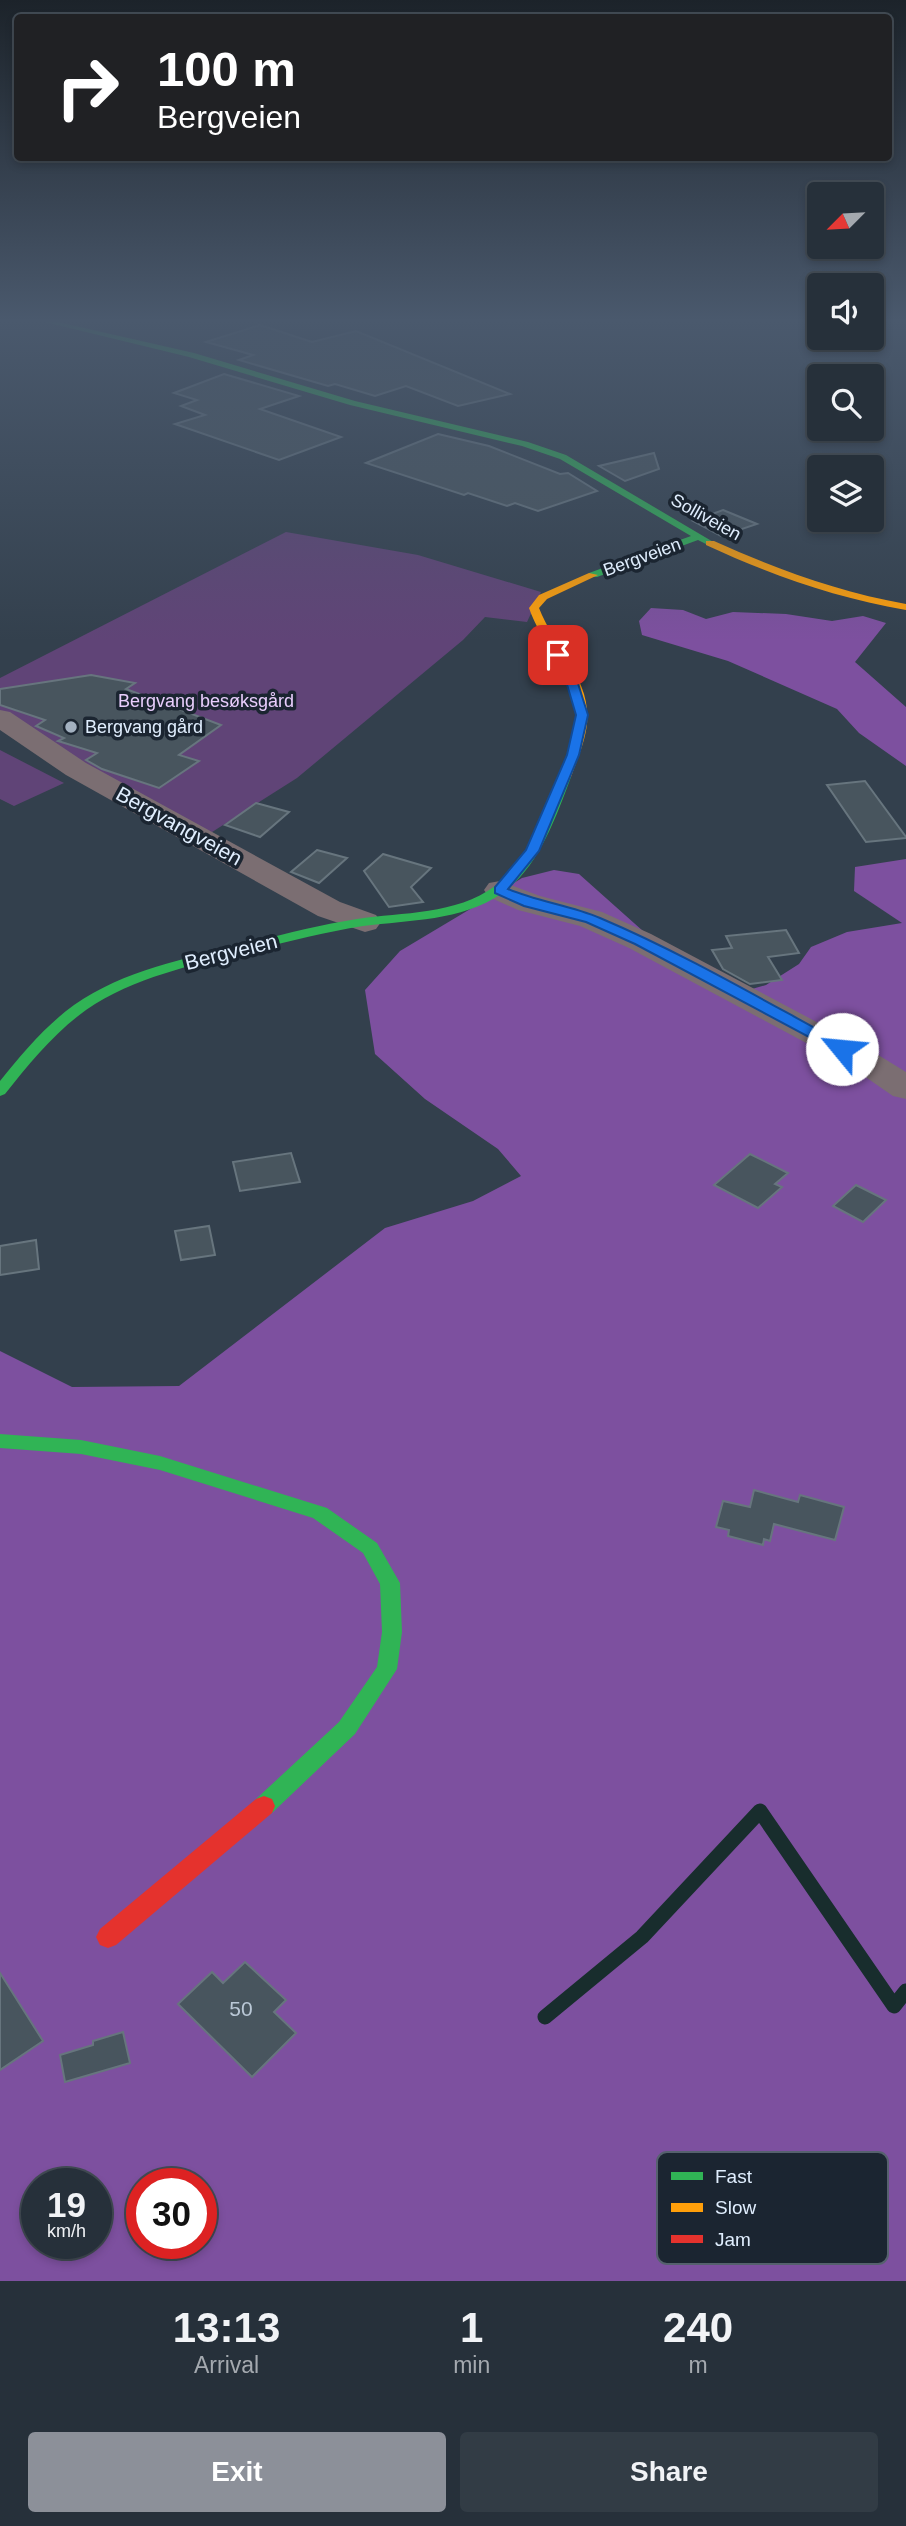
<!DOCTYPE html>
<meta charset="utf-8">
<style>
body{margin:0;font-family:Helvetica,sans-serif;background:#323c45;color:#f1f3f6;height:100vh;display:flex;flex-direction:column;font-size:26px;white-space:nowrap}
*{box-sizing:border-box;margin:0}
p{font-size:23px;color:#a4a9af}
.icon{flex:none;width:38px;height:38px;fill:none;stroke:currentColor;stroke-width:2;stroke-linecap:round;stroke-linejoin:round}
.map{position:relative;height:2281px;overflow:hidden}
.details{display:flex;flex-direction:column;background:#26303a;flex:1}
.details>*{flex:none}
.hud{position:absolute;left:14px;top:14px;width:878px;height:147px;border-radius:7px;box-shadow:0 4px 10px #0003,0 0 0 2px #424b54;background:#202124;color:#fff;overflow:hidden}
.needle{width:46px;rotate:246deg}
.tools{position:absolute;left:807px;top:182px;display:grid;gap:14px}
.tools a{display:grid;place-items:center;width:77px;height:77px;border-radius:7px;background:#26303a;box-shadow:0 4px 10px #0003,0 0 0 2px #424b54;font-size:35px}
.speed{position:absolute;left:21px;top:2168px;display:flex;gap:14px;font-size:35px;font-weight:700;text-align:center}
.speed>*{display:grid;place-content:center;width:91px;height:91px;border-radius:50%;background:#26303a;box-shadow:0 4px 10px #0003,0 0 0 2px #424b54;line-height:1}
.speed small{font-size:18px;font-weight:400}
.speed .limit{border:10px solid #d22;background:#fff;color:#111}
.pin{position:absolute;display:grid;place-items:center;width:60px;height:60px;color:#fff;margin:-30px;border-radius:14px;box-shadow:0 4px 10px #0006}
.me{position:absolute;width:77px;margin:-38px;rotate:298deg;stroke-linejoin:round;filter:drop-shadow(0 0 5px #0008)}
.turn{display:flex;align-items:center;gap:24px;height:147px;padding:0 28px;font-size:32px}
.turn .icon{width:91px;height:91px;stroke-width:2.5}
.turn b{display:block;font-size:49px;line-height:60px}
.eta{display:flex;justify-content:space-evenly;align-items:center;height:119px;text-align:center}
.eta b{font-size:42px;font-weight:700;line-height:49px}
.action{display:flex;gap:14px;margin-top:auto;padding:14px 28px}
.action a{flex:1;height:80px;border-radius:7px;background:#8c9099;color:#fff;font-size:28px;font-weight:700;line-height:80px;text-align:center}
.action a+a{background:#323c45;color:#f1f3f6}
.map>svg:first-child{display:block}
.green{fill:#604477}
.forest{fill:#7d509f;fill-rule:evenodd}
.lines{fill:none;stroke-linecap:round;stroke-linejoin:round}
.stream{stroke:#182d2d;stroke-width:15}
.building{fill:#48555e;stroke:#67757e;stroke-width:2}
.street{fill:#7b6e72;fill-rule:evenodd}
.fast{fill:#30b455;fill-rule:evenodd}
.slow{fill:#ff9f0a;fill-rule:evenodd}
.jam{fill:#e5322d;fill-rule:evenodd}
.route{fill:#1a73e8;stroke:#114b97;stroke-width:2}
.poi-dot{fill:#a3b1c0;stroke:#1b2531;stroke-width:2.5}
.labels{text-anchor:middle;stroke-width:7;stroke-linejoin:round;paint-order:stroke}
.far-street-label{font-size:18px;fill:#e0eefe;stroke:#1b2531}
.far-park-label{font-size:18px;fill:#e9cefd;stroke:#1b2531}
.far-poi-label{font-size:18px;fill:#e0eefe;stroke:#1b2531;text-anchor:start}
.street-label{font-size:21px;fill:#e0eefe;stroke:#1b2531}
.near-number-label{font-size:21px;fill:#bac8d6}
.key{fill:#1b2531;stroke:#56616e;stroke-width:2}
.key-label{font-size:19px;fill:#e0eefe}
</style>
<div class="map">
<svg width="906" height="2281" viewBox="0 0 906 2281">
<rect width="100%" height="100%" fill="#33404d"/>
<!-- green -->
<g class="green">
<polygon points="286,532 418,555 541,592 527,622 485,617 463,640 297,778 209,834 0,715 0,678"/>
<polygon points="0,750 64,783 14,806 0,799"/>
</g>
<!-- forest -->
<g class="forest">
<polygon points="651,608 683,610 706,619 733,612 786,614 832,621 863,616 886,623 855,662 906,707 906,766 859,733 837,709 728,661 642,635 639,621"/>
<path d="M 906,859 L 906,2281 L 0,2281 L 0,1351 L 72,1387 L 179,1386 L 385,1228 L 473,1201 L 521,1176 L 498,1149 L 425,1099 L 375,1054 L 365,990 L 400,951 L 522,878 L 554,870 L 579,874 L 662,948 L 728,996 L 766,985 L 799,964 L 811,947 L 847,932 L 902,923 L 854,891 L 855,867 ZM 37,2184 L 96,2184 L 96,2244 L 37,2244 ZM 142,2184 L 201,2184 L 201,2244 L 142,2244 Z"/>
</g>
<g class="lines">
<!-- stream -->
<polyline class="stream" points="545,2017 642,1937 760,1811 894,2006 906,1991"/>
</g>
<!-- building -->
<g class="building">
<polygon points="260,325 312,342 356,331 510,394 458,406 406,386 375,396 335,384 328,386 239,360 253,355 206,342"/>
<polygon points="224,374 299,396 260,409 341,437 279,460 175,424 205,415 181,406 197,400 174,393"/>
<polygon points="438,434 489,446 560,474 568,473 597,491 538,511 515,503 507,506 468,493 464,495 366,463"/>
<polygon points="654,453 659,469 625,481 599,466"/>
<polygon points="723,510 757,524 721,536 693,521"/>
<polygon points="91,675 135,683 126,689 221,725 179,755 199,761 159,788 102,769 86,760 97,753 58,741 64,738 36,726 45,720 0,705 0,689"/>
<polygon points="865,781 906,837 906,838 866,842 827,785"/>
<polygon points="256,803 289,812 260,837 225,825"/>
<polygon points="317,850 347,858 319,883 291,872"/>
<polygon points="383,854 431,868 411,887 423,902 389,907 364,871"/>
<polygon points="786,930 799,953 768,957 782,980 750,984 723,969 712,950 732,948 726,936"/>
<polygon points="291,1153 300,1182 240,1191 233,1162"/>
<polygon points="750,1154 788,1173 775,1184 782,1187 758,1208 714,1185"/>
<polygon points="856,1185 886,1200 863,1222 833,1206"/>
<polygon points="209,1226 215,1255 181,1260 175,1231"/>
<polygon points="36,1240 39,1269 0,1275 0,1246"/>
<polygon points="754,1490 798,1502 800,1495 844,1507 835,1540 774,1524 770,1541 764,1539 763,1545 728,1536 729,1530 716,1527 723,1501 750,1507"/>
<polygon points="245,1962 286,2000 274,2012 296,2033 252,2077 178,2004 212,1972 223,1983"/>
<polygon points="0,1973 43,2041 0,2070"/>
<polygon points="123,2032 130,2063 65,2082 60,2055 93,2045 93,2041"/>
</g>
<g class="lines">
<!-- street -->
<g class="street">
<polygon points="0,710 10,712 86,763 340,902 376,915 381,922 376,929 365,932 318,916 66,775 0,730"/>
<polygon points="500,881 540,896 602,912 651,934 875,1053 906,1072 906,1099 893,1096 851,1067 629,948 580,926 518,910 489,897 484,890 489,883"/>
</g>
<!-- fast -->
<g class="fast">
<polygon points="45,322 58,322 194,353 355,401 528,442 566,455 715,543 710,546 698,540 597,577 589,577 589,573 691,536 560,459 522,446 350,405 189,357"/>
<path d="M 565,773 L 571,777 C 556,817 538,869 501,894 C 461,921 410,920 363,926 C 325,932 287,942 249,951 C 193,965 134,977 86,1010 C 54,1033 29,1064 5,1094 L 0,1096 L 0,1081 C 22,1054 45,1026 74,1005 C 124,970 185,959 243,944 C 281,935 319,925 357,919 C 403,912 456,915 495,886 C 528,860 544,815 559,777 Z"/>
<polygon points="0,1434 81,1440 160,1456 327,1508 377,1543 400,1583 402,1632 397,1669 355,1734 272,1813 264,1816 256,1813 253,1806 256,1799 339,1722 377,1667 382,1632 380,1584 363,1553 313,1518 160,1470 81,1454 0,1448"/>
</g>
<!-- slow -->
<g class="slow">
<path d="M 706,541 L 714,541 C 776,569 838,592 906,604 L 906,610 C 836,598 771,575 706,545 Z"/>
<path d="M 589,573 L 598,575 L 547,599 L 539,608 C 554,647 592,680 587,724 C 585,742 577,760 571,777 L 565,781 L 559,777 C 565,760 573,743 576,724 C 581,681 542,647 529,608 L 539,595 Z"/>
</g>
<!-- jam -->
<polygon class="jam" points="264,1796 272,1799 275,1806 272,1813 116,1945 108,1948 100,1945 96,1937 100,1929 256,1799"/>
</g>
<!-- sky -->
<linearGradient id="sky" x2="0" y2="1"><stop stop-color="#1c232a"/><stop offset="0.5" stop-color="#4a596d"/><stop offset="1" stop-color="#4a596d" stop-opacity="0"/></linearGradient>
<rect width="906" height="641" fill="url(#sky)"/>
<!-- route -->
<path class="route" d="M 554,652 L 562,652 L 574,671 L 588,715 L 579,755 L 539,851 L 508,889 C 538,902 570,905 600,918 C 685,954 766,1002 848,1046 L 850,1049 L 848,1052 L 837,1052 L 635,944 L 586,922 L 524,906 L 495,893 L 495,887 L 526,850 L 567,755 L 576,715 L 563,671 L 552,655 Z"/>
<!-- markers -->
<circle class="poi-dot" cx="71" cy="727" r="7"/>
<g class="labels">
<!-- far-street labels -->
<g class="far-street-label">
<text transform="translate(706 517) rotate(29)" y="6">Solliveien</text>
<text transform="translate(642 557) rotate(-20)" y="6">Bergveien</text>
</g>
<!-- far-park labels -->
<g class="far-park-label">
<text x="206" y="707">Bergvang besøksgård</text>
</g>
<!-- far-poi labels -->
<g class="far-poi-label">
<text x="85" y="733">Bergvang gård</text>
</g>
<!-- street labels -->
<g class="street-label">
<text transform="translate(179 826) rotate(29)" y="7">Bergvangveien</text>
<text transform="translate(231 952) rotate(-14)" y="7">Bergveien</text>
</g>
<!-- near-number labels -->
<g class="near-number-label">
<text x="241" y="2016">50</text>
</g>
</g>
<!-- legend -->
<rect x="657" y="2152" width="231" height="112" rx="10" class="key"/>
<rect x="671" y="2172" width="32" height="8" fill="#30b455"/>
<rect x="671" y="2203" width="32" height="9" fill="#ff9f0a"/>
<rect x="671" y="2235" width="32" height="8" fill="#e5322d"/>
<g class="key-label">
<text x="715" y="2183">Fast</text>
<text x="715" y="2214">Slow</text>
<text x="715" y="2246">Jam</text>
</g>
</svg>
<div class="tools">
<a><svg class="needle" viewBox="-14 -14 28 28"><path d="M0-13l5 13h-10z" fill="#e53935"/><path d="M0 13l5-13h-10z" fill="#a4a9af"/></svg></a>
<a><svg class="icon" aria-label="sound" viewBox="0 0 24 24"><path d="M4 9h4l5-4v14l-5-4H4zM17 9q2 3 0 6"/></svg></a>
<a><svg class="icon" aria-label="search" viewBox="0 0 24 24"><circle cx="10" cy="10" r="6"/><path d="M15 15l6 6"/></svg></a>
<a><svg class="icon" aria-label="layers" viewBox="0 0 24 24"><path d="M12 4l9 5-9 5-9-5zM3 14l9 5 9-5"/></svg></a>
</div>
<div class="speed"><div>19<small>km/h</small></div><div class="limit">30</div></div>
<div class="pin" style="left:558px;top:655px;background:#d93025"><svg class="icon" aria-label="arrive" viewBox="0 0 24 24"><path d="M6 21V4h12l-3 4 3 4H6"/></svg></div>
<svg class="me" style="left:842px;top:1049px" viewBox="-20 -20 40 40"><circle r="19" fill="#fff"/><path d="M0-13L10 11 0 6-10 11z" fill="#1a73e8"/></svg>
<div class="hud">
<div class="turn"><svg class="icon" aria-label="right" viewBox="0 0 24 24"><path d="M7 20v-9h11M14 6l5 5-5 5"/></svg><div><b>100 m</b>Bergveien</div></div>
</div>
</div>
<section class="details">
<div class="eta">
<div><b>13:13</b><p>Arrival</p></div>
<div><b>1</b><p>min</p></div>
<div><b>240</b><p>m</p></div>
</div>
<div class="action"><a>Exit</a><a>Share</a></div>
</section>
